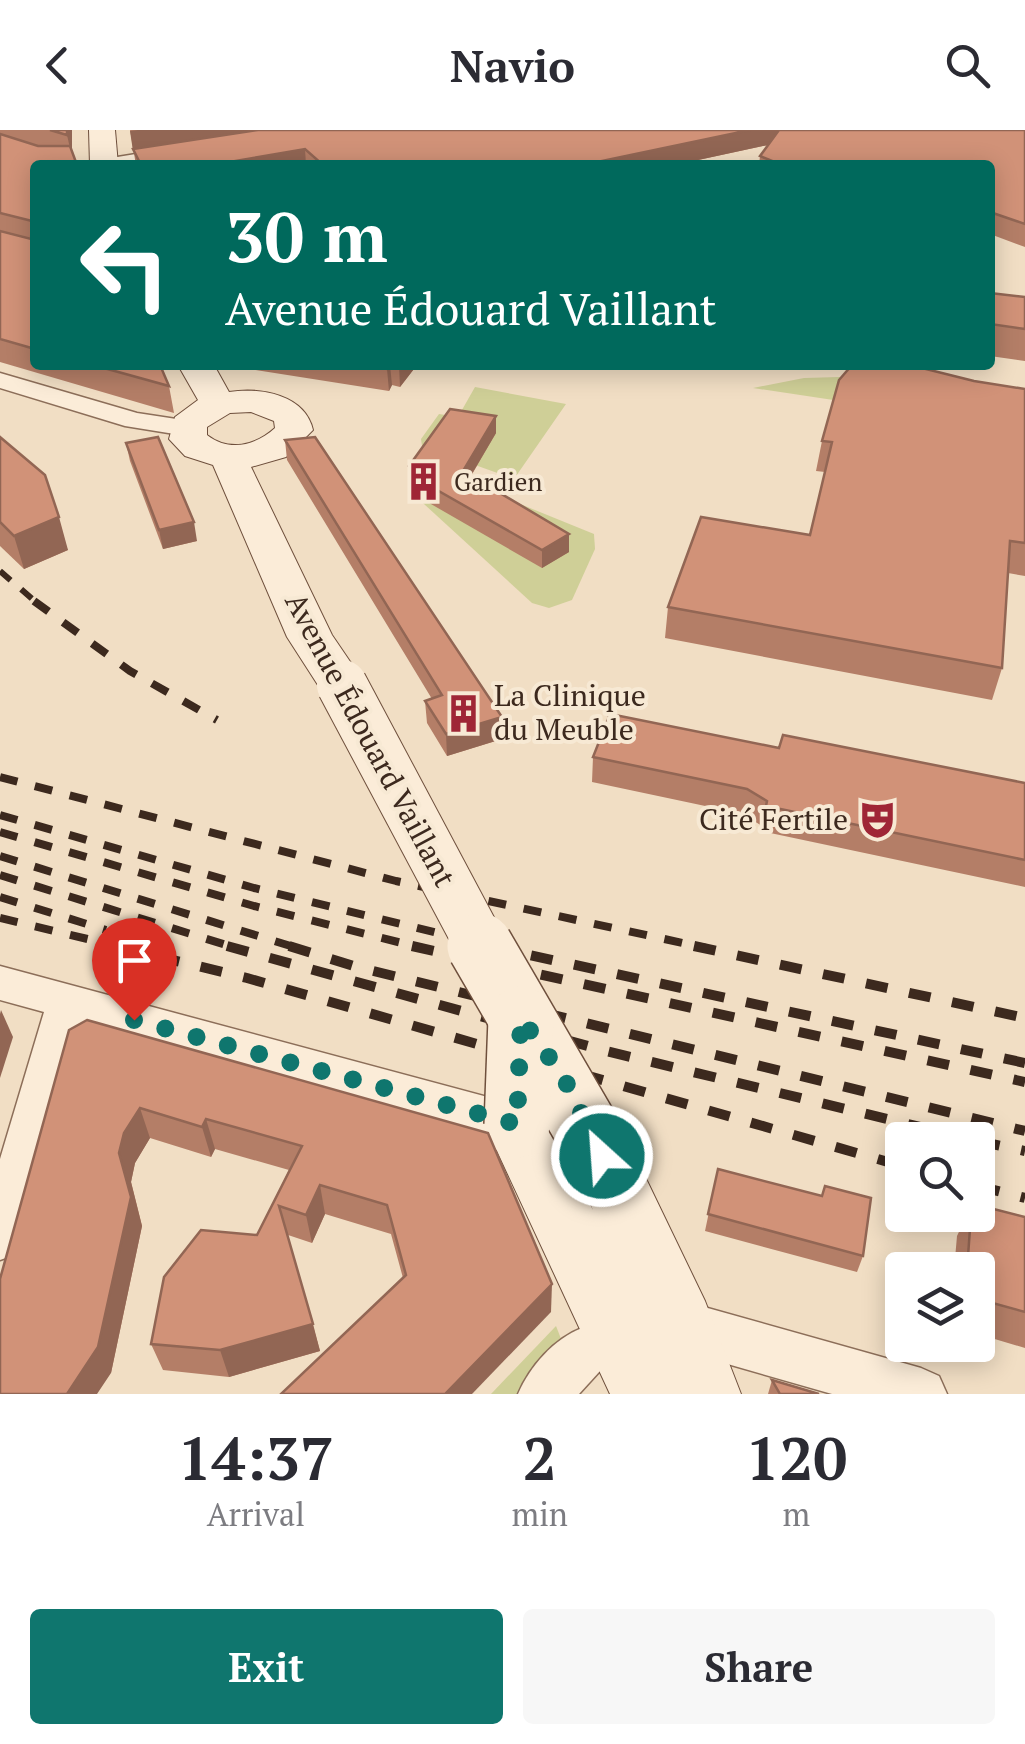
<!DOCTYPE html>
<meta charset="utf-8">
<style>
body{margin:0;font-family:"PT Serif",serif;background:#f7f7f7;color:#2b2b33;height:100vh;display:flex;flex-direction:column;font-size:38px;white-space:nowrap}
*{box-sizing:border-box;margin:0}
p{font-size:32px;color:#7c7c81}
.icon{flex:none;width:55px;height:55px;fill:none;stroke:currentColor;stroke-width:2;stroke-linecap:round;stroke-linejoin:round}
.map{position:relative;height:1264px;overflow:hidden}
.drawer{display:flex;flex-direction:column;background:#fff;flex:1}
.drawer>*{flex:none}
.hud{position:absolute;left:30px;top:30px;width:965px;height:210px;border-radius:10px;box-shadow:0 5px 25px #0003;background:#00695c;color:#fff;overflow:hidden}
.tools{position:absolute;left:885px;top:992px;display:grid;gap:20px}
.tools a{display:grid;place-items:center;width:110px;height:110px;border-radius:10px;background:#fff;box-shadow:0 5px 25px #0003;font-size:50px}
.pin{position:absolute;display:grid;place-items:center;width:85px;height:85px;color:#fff;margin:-102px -42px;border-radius:50% 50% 50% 0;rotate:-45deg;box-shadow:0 0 10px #0007}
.pin .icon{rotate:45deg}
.me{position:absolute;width:110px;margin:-55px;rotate:334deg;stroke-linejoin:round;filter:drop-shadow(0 0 8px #0008)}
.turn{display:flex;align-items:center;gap:35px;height:210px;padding:0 30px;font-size:45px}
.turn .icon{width:130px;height:130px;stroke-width:2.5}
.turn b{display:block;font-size:70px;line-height:85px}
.eta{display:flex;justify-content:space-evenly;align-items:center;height:170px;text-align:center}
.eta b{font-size:60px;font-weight:700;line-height:70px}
.primary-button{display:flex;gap:20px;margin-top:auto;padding:20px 30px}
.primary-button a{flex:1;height:115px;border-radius:10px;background:#0f766e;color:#fff;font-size:40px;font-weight:700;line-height:115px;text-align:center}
.primary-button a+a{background:#f7f7f7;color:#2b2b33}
header{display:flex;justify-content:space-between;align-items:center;height:130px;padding:0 30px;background:#fff;font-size:45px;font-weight:700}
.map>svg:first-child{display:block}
.green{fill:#cfcf97}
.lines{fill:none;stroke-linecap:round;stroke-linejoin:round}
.street-casing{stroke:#8c6e59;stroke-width:3}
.secondary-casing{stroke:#6e4f3c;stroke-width:2}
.street{fill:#fbecd8;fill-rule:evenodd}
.secondary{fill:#fbecd8;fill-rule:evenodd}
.rail-far2{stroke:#3c291e;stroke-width:6;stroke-dasharray:14 14;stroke-linecap:butt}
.rail-far1{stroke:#3c291e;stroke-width:8;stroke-dasharray:18 18;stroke-linecap:butt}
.rail{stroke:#3c291e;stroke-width:10;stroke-dasharray:22 22;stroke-linecap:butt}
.secondary-bridge-far1-casing{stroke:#6e4f3c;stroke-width:52;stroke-linecap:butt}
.secondary-bridge-casing{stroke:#6e4f3c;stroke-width:68;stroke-linecap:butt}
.secondary-bridge-far1{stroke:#fbecd8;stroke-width:50}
.secondary-bridge{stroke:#fbecd8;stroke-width:65}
.wall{fill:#b47e67}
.shaded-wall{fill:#926654}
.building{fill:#d19278;stroke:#926654;stroke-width:2.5}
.route{stroke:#0f766e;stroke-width:18;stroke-dasharray:0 32.4}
.labels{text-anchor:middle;stroke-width:8;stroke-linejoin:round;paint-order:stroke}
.far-poi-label{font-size:25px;fill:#3c291e;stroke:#f7e9d4;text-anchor:start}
.poi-label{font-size:30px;fill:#3c291e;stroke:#f7e9d4;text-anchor:start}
.street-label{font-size:30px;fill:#3c291e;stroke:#f7e9d4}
</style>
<header><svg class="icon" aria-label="back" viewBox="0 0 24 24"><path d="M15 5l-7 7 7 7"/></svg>Navio<svg class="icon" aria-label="search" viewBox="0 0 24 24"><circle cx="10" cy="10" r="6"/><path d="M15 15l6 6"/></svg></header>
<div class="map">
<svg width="1025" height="1264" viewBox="0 0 1025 1264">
<rect width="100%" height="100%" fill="#f1dec4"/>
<!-- green -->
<g class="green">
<polygon points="839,247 862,250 840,271 753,258 804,248"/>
<polygon points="475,257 566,274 514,349 422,316 421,309 439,284 458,287"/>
<polygon points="466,352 594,404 595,419 572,470 549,478 532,473 412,363 434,354"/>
<polygon points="556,1196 565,1219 523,1264 491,1264"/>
</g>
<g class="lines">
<defs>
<g id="street">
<polygon points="179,17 188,23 186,27 140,35 95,35 105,29"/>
<polygon points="0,243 137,283 196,292 200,298 187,306 125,296 0,258"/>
<polygon points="0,836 517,975 533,981 539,995 533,1009 517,1015 83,893 24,1108 17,1124 0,1130 0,1029 44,882 0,870"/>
<polygon points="672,1168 921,1238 939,1246 947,1264 832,1264 672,1218 654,1210 647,1193 654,1176"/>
<path d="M 582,1198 L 600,1205 L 607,1223 L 600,1241 L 579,1264 L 518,1264 C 530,1236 554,1209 582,1198 Z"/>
</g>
<g id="secondary">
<polygon points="89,0 115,0 118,35 90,35"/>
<path d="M 178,235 L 214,235 L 229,262 C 261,257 305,265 313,300 L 286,327 L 251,337 L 332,505 L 366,555 L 359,566 L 342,570 L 325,566 L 287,507 L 213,335 L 185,326 L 169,309 L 175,287 L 198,270 ZM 251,282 L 274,291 L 275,298 C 255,316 229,322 207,305 L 207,297 L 230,283 Z"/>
<polygon points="517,967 540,975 593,1080 570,1026 579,1005 602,997 625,1005 705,1171 741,1264 610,1264 485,995 494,975"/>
</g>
</defs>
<!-- street casing -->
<use href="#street" class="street-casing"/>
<!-- secondary casing -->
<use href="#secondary" class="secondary-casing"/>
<!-- street -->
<use href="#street" class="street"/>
<!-- secondary -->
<use href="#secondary" class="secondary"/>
<!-- rail-far2 -->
<polyline class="rail-far2" points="0,441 37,473"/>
<!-- rail-far1 -->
<g class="rail-far1">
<polyline points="34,471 130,541 217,590"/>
<polyline points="0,647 396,751 706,818"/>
<polyline points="0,685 254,758 499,818"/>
<polyline points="0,702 254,776 422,818"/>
<polyline points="0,726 297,818"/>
<polyline points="0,745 236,818"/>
<polyline points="0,767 106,800"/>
<polyline points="0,788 125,818"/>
</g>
<!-- rail -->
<g class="rail">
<polyline points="115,816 247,848 902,1036"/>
<polyline points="227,816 606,921 974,1010"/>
<polyline points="289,816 357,837 1025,1001"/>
<polyline points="412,816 1025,952"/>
<polyline points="488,816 1025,933"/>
<polyline points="694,816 1025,888"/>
<polyline points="978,1011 1025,1021"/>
<polyline points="978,1056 1025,1068"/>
</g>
<defs>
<polyline id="secondary-bridge-far1" points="342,555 482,818"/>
<g id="secondary-bridge">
<polyline points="480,816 602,1026"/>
<polyline points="517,995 521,889"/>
</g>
</defs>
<!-- secondary-bridge-far1 casing -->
<use href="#secondary-bridge-far1" class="secondary-bridge-far1-casing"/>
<!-- secondary-bridge casing -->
<use href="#secondary-bridge" class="secondary-bridge-casing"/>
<!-- secondary-bridge-far1 -->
<use href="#secondary-bridge-far1" class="secondary-bridge-far1"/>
<!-- secondary-bridge -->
<use href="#secondary-bridge" class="secondary-bridge"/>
</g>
<!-- wall -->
<g class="wall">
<polygon points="0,0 72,0 72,21 35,35 35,235 160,235 169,256 174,283 0,232"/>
<polygon points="130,0 1025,0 1025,117 990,104 990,35 759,35 760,26 768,15 675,35 136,35"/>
<polygon points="990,163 1025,167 1025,231 990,226"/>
<polygon points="235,235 417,235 400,257 392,255 389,261 237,237"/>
<polygon points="974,251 1025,259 1025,446 1008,443 1002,538 992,570 665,508 668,477 810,405 825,342 816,341 822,311"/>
<polygon points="496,286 496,303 471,346 569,422 542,438 424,370 424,362 410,353 409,336"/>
<polygon points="0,307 68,420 24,439 0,416"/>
<polygon points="285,310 502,609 447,626 427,593 425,571 432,569 287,330"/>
<polygon points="126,313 197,411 163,419 130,331"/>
<polygon points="593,627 1025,653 1025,757 761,701 762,696 743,684 592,652"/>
<polygon points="69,900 488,1003 551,1182 403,1148 391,1104 325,1084 312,1113 288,1105 320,1221 229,1247 163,1240 151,1214 257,1105 289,1040 215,1019 211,1027 150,1008 135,1033 131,1052 142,1096 111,1243"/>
<polygon points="718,1039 822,1066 825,1056 863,1126 857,1142 705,1101"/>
<polygon points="967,1085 1025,1087 1025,1218 978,1204 978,1140 954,1140 957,1106"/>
<polygon points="772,1250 819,1264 768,1264"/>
</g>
<!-- shaded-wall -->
<g class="shaded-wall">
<polygon points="67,0 72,0 72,27 67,5"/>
<polygon points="138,0 264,0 133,21 130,1"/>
<polygon points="750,0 783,0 782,12 675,35 583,35"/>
<polygon points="305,19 306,35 212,35"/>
<polygon points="390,235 392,255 389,261 387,239"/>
<polygon points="399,235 417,235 400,257"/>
<polygon points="496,286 496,303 463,359 463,341"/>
<polygon points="59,387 68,420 24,439 14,406"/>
<polygon points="194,392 197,411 163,419 159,400"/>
<polygon points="569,404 569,422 542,438 542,420"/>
<polygon points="502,587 502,609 447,626 446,604"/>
<polygon points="1,880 13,907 0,948 0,884"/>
<polygon points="140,978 150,1008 135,1033 131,1052 142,1096 111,1243 97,1264 67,1264 124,1003"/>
<polygon points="206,989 215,1019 211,1027 202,997"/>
<polygon points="320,1055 325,1084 312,1113 306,1085"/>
<polygon points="552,1154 551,1182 472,1264 445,1264"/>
<polygon points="313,1194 320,1221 229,1247 220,1220"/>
</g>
<!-- building -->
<g class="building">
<polygon points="50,0 67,0 67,5"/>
<polygon points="258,0 750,0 583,35 323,35 305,19 212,35 141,35 133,19"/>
<polygon points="779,0 1025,0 1025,94 990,82 990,35 862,35 855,33 849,35 782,35 760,26"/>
<polygon points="0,4 38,16 70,16 77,35 35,35 35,219 0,209 0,101 31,109 32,91 0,83"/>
<polygon points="990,163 1025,167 1025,199 990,194"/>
<polygon points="93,235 160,235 169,256"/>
<polygon points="360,235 390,235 387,239"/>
<polygon points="852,235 910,235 974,251 1025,259 1025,413 1010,411 1002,538 668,477 701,387 810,405 832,312 822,311 839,250"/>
<polygon points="450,279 496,286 463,341 569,404 542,420 423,352 423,345 409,336"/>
<polygon points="0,307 45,345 59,387 14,406 0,392"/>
<polygon points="158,307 194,392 159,400 126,313"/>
<polygon points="315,307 502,587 446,604 425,571 442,565 285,310"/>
<polygon points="610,584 779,618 783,605 1025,653 1025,730 766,676 767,671 747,659 593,627"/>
<polygon points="87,890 488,1003 552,1154 445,1264 281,1264 406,1145 387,1075 320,1055 306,1085 279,1076 313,1194 220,1220 151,1214 164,1147 201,1100 257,1105 302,1016 206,989 202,997 140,978 124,1003 119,1023 131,1067 98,1217 67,1264 0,1264 0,1149 69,900"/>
<polygon points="718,1039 822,1066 825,1056 871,1068 863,1126 708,1084"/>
<polygon points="978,1075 1025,1087 1025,1182 978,1169 978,1140 967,1140 971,1085 978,1085"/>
<polygon points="772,1250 819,1264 780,1264"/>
</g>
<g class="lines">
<!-- route -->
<polyline class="route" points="134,890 517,994 521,888 564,948 602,1026"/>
</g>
<!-- icons -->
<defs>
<symbol id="building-bare" viewBox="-9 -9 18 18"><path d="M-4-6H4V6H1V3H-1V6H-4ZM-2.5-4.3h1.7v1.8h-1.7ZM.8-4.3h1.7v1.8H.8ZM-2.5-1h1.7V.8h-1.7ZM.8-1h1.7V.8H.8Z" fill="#9f2636" stroke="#f7e9d4" stroke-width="2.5" paint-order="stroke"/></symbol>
<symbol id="theatre-bare" viewBox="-9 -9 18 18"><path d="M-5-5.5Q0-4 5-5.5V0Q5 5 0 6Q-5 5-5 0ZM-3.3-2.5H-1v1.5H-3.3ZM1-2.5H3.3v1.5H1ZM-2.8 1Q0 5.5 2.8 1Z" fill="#9f2636" stroke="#f7e9d4" stroke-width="2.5" paint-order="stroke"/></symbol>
</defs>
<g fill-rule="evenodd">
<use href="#building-bare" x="396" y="324" width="55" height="55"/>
<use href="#building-bare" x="436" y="556" width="55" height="55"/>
<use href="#theatre-bare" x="850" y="662" width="55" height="55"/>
</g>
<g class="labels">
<!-- far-poi labels -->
<g class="far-poi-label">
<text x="454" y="361">Gardien</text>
</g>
<!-- poi labels -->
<g class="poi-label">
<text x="494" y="576">La Clinique<tspan x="494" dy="34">du Meuble</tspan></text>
<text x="848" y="700" text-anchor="end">Cité Fertile</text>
</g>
<!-- street labels -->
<g class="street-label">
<text transform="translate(370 610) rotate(62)" y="10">Avenue Édouard Vaillant</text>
</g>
</g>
</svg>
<div class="tools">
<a><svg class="icon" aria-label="search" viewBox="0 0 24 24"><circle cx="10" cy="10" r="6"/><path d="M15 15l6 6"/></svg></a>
<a><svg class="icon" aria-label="layers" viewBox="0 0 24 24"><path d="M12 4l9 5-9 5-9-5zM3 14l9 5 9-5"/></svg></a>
</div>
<div class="pin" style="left:134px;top:890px;background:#d93025"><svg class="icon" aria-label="arrive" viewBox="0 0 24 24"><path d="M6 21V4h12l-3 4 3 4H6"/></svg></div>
<svg class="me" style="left:602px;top:1026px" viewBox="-20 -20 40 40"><circle r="17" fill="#0f766e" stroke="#fff" stroke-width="3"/><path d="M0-11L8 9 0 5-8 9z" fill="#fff"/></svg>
<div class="hud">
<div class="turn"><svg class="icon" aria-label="left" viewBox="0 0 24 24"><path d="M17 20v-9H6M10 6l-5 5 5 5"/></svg><div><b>30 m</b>Avenue Édouard Vaillant</div></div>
</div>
</div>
<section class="drawer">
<div class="eta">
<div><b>14:37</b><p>Arrival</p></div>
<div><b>2</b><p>min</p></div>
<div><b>120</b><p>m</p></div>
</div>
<div class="primary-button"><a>Exit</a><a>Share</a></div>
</section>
